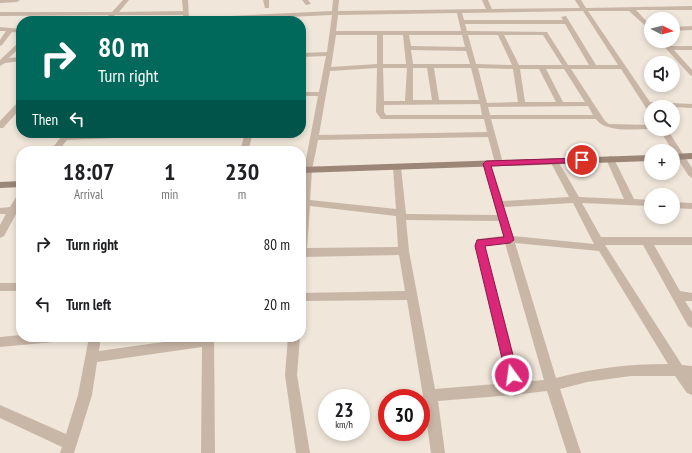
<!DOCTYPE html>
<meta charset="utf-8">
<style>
body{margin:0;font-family:"PT Sans Narrow",sans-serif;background:#f2f2f2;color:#202124;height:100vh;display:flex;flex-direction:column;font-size:15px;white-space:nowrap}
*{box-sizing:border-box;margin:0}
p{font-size:13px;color:#757577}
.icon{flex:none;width:22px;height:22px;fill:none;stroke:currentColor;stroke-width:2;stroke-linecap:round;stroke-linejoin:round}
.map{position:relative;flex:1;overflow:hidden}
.sheet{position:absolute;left:16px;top:146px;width:290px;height:196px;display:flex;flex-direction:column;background:#fff;border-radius:16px;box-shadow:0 2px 6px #0003}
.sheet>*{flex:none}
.guide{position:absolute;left:16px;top:16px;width:290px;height:122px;border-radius:16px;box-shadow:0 2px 6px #0003;background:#00695c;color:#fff;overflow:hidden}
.needle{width:26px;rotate:96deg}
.buttons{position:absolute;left:644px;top:12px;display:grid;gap:8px}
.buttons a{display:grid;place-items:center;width:36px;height:36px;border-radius:50%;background:#fff;box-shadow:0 2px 6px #0003;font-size:20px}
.speed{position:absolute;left:318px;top:389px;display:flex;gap:8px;font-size:20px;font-weight:700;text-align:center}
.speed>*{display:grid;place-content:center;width:52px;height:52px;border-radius:50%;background:#fff;box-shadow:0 2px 6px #0003;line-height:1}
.speed small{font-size:10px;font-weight:400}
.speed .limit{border:6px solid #d22;background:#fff;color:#111}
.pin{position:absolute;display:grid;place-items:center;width:34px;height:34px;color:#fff;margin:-17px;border:2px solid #fff;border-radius:50%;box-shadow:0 1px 4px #0007}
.me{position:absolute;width:44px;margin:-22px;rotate:346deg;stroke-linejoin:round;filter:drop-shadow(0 0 3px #0008)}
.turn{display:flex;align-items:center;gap:14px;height:84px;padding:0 16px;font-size:18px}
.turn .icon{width:52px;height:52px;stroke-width:2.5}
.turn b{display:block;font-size:28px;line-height:34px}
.then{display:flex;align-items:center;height:38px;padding:0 16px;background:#0003;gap:8px;font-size:15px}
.eta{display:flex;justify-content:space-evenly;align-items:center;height:68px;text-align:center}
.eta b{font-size:24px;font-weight:700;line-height:28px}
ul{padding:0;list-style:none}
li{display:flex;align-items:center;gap:12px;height:60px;padding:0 16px}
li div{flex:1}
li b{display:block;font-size:15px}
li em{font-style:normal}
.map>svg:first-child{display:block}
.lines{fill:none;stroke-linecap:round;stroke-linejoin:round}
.street{fill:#c8b6a7;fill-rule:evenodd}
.secondary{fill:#9b8678;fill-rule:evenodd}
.route{fill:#db2777;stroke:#8e194d}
</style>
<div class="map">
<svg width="692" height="453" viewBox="0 0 692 453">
<rect width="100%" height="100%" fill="#f0e6da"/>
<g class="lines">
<!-- street -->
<g class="street">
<polygon points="0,0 20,0 17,2 0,3"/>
<path d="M 123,0 L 129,0 L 119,12 L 183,11 L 182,0 L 188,0 L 189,18 L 332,11 L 333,0 L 339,0 L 338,11 L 486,9 L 482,0 L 488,0 L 492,9 L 580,8 L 575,0 L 581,0 L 586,8 L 692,6 L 692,10 L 636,10 L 651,26 L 651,31 L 629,11 L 588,11 L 650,102 L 692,104 L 692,108 L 653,106 L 651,107 L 651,111 L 648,111 L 621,69 L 571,69 L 605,121 L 609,124 L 651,125 L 651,129 L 653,129 L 651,129 C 635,129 605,133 596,119 L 491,119 L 503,163 L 499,166 L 495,163 L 488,137 L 318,140 L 312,170 L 310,200 L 396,209 L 393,167 L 397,164 L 401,167 L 406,214 L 497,215 L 483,164 L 484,162 L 490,162 L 491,164 L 503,201 L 569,197 L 550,161 L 554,158 L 558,161 L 579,197 L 624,199 L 606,159 L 610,156 L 613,157 L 634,199 L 651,200 L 651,206 L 582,203 L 601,237 L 692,237 L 692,245 L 654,245 L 680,291 L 692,293 L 692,301 L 685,301 L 692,312 L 692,328 L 688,326 L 643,245 L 605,245 L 682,365 L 692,366 L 692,395 L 687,393 L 675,376 L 631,376 L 587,382 L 560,389 L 581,453 L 567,453 L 547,391 L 521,394 L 516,396 L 512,395 L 438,401 L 445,453 L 431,453 L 423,396 L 407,300 L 301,301 L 301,293 L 405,291 L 399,255 L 301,257 L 301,197 L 304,170 L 318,96 L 301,96 L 301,92 L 319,92 L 326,56 L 301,57 L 301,53 L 327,52 L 332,15 L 199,21 L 158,21 L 161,19 L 183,18 L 183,15 L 115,15 L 110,21 L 104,21 L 109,15 L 0,16 L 0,12 L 112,12 ZM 583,11 L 618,65 L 596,65 L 566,16 L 561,17 L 563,20 L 464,20 L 462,13 ZM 457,13 L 461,31 L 336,31 L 338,15 ZM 465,24 L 565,24 L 589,65 L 568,65 L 547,32 L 467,31 ZM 336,35 L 377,35 L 377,64 L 331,67 ZM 383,35 L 403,35 L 406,64 L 383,64 ZM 409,35 L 462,35 L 465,47 L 411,46 ZM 468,35 L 498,35 L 512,65 L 476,64 ZM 504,35 L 543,35 L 562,65 L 519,65 ZM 411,50 L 466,51 L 470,64 L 413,64 ZM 377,68 L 376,112 L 381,119 L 484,119 L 487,132 L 319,135 L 330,71 ZM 383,68 L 407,68 L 405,101 L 384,101 ZM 413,68 L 427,68 L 432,100 L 413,100 ZM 434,68 L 471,68 L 479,100 L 439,100 ZM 478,68 L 513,69 L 518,102 L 487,103 ZM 520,69 L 539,69 L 556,102 L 525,102 ZM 546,69 L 564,69 L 585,102 L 563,102 ZM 480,104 L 482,115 L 386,115 L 384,112 L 384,105 ZM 588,106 L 593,115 L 490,115 L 488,107 ZM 573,203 L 594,244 L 513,236 L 504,207 ZM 310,206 L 396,216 L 398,247 L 307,248 ZM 406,220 L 499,221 L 503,236 L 477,239 L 475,246 L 508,383 L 435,389 L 409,251 ZM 505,243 L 544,380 L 521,382 L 485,246 ZM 515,243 L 599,251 L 668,364 C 628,364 595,368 556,378 Z"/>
<polygon points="263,0 269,0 269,8 265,8"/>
<polygon points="302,0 308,0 311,4 306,5"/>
<polygon points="692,26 692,30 673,31 673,27"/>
<polygon points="0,27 21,29 21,33 12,32 2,45 0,46 0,40 6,31 0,31"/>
<polygon points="21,40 21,46 9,58 21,57 21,61 5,63 0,66 0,60"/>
<polygon points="659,41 665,41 670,46 692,46 692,50 674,50 692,70 692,76 690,75"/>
<polygon points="18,102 21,102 21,108 3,128 0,128 0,121"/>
<polygon points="659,129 667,129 692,168 692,178 688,175"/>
<polygon points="64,133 72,133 70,135 191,133 187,135 67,140 58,151 50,151"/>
<polygon points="245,133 253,133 248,151 240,151"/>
<polygon points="21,193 21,205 4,236 0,238 0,225 6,214 0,214 0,208 10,207 18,194"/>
<polygon points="673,202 692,203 692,209 673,208"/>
<rect x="0" y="283" width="21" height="8"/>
<polygon points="21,335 21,337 60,337 58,341 54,342 0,347 0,337"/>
<polygon points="89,337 101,337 99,351 199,337 214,337 215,453 201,453 202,347 97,362 92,395 74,453 60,453 62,447 0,418 0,405 66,434 78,395"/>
<polygon points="288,337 300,337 297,375 310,453 296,453 285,375"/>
</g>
<!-- secondary -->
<g class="secondary">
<polygon points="692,153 692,159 673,160 673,154"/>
<polygon points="651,155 651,161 301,173 301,167"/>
<polygon points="21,181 21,187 0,188 0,182"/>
</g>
</g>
<!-- route -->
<polygon class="route" points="582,158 586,160 585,162 491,166 514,240 510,243 485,246 518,375 516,379 512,381 508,379 506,375 475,246 477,240 504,237 483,164 486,161"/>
</svg>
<div class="buttons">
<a><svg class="needle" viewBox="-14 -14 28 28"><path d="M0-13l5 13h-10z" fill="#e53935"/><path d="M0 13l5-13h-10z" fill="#757577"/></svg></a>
<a><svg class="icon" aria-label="sound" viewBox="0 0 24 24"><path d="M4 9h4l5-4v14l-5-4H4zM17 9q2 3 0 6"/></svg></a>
<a><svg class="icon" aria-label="search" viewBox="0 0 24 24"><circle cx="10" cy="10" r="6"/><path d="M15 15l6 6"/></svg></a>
<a>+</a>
<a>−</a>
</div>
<div class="speed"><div>23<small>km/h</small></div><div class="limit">30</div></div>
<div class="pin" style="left:582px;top:160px;background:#d93025"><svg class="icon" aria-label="arrive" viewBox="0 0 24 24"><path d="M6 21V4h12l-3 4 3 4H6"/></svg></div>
<svg class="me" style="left:512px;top:375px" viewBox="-20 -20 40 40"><circle r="17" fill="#db2777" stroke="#fff" stroke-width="3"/><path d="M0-11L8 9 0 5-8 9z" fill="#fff"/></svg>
<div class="guide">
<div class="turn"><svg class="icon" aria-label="right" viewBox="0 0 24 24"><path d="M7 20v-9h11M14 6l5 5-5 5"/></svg><div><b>80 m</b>Turn right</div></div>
<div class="then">Then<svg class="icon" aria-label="left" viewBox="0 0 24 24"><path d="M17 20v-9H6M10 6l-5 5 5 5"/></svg></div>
</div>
<section class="sheet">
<div class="eta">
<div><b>18:07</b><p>Arrival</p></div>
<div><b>1</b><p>min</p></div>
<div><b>230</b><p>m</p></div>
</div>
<ul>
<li><svg class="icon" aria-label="right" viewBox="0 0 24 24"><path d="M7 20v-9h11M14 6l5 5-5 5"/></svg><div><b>Turn right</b></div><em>80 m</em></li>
<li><svg class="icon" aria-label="left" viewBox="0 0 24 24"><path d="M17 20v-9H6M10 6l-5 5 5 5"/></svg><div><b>Turn left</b></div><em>20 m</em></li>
</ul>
</section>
</div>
